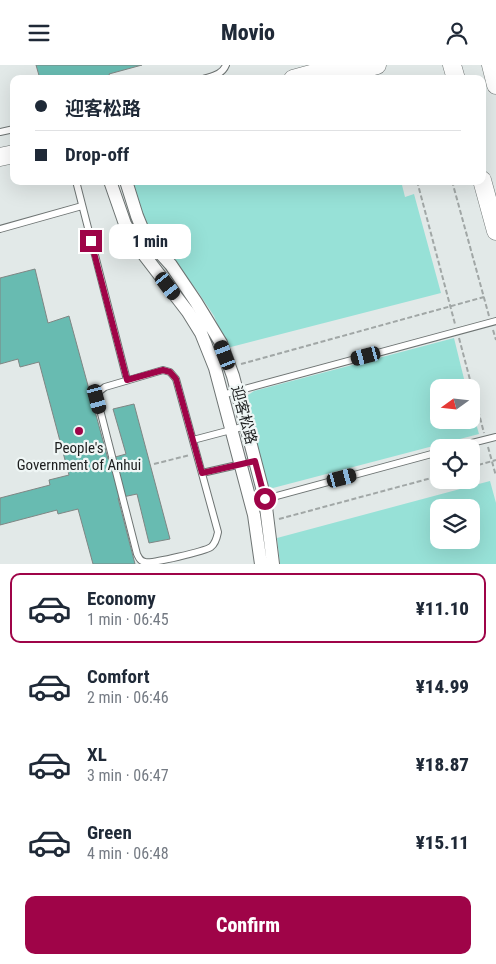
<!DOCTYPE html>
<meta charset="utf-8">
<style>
:root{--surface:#fff;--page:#f6f6f7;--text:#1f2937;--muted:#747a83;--line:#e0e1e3;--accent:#9f0448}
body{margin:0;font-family:"Roboto Condensed","Noto Sans SC",sans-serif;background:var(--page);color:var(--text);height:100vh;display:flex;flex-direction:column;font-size:19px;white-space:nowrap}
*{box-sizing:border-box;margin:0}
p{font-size:16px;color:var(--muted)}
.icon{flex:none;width:28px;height:28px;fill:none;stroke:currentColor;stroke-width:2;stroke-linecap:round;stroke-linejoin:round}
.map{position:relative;height:499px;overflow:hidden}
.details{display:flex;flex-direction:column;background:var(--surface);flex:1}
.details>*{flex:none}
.top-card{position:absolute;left:10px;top:10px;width:476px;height:110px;border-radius:10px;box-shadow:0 5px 20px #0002;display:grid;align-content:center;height:110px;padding:0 25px;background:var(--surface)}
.needle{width:32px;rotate:255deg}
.tools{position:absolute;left:430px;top:314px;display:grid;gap:10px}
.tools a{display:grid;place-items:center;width:50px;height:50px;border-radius:10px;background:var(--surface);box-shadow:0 5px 20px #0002;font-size:25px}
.end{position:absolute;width:22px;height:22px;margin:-11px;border:6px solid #9f0448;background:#fff;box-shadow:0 0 0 2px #fff}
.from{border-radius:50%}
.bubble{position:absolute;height:35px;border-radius:10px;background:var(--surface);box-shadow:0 5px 20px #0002;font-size:16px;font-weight:800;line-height:35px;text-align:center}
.car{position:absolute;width:15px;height:30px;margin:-15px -8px;border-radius:6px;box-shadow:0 0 4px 1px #0007;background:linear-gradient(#222 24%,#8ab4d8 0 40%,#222 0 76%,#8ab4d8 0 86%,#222 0)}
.top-card b{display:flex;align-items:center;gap:18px;height:48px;font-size:19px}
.top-card b+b{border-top:1px solid var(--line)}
.top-card i{width:12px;height:12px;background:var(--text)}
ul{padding:9px 0 0;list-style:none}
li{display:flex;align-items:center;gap:15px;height:70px;margin:0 10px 8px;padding:0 15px;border:2px solid transparent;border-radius:10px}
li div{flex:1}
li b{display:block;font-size:19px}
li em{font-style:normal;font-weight:800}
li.active{border-color:var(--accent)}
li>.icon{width:45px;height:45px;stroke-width:1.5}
.action{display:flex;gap:10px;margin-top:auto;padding:10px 25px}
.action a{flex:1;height:58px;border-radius:10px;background:var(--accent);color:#fff;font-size:20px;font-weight:800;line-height:58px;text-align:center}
header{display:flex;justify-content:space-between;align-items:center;height:65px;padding:0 25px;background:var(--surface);font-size:22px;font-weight:800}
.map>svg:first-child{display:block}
.green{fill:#97e1d7;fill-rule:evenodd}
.building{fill:#68bbb1;stroke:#7f8684}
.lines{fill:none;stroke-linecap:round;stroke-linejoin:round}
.lane-casing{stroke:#6e7473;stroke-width:8}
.street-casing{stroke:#6e7473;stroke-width:14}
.secondary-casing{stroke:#6e7473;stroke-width:19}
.path{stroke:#a1a7a6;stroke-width:2;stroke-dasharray:5 2.5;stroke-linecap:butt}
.lane{stroke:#fff;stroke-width:6}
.street{stroke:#fff;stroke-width:12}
.secondary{stroke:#fff;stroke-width:18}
.route{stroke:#9f0448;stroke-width:6}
.poi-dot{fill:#9f0448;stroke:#eff6f5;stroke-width:2}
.labels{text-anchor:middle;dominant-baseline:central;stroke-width:4.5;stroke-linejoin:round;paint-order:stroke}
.street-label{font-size:15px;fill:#1c1e1e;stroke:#eff6f5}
.poi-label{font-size:15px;fill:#1c1e1e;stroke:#eff6f5}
</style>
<header><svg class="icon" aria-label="menu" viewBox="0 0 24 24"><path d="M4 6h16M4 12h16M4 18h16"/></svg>Movio<svg class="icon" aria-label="person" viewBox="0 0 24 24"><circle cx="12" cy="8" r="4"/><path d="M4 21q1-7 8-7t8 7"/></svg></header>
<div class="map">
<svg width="496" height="499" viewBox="0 0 496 499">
<rect width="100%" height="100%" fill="#e2e9e8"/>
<path class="green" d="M132 116H401L405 132 414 129 441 228 227 283 214 251 198 227 155 173 146 158Z
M454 273 466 322H439V355H471V341L479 369 273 423 268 421 245 336 248 330 254 326Z
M490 416 496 438V499H280L277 473ZM439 442H471V475H439Z"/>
<path class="building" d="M36 0H142L109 9 111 14H40Z
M35 204 48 258 69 251 108 394 126 389 113 344 134 339 170 474 149 478 137 429 118 433 135 499H93L78 444 58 449 57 445 0 460V433L50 420 49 415 69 410 39 297 20 302 18 294 0 299V213Z"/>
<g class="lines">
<defs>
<path id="lane" d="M203 14C212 11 222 10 226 0
M0 67 14 64
M76 116 127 315
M0 164 82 141
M163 305 170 307 176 314 218 467C217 472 216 478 211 482 205 486 152 499 145 497 140 496 139 493 137 489L96 329 105 322Z
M222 330 496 256
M193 375 246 361
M456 382 496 372
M202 408 255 396
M251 438 439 387"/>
<path id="street" d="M110 116 125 159 138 182 188 247 201 268 215 303 254 450 261 499
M126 116 137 151 144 168 153 180 171 200 196 237 221 278 233 311 265 434 273 499"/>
<path id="secondary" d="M452 0 456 14
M491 0 496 20
M293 14 336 2
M325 14 377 0
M0 92 14 89
M482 115 496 166"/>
</defs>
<use href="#lane" class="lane-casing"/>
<use href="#street" class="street-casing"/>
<use href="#secondary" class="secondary-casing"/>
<path class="path" d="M417 116 455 259
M452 116 489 251
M493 265 496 275
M459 273 484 368
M241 299 484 232
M488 382 496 411
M154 399 190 390
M471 402 496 395
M279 454 439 411"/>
<use href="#lane" class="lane"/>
<use href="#street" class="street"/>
<use href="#secondary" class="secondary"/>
</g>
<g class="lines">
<path class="route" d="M91 176 127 315 163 305 170 307 176 314 202 408 255 396 265 434"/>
</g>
<circle class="poi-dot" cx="79" cy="366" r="5"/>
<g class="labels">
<g class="street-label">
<text transform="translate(244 350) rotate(75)">迎客松路</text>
</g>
<g class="poi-label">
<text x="79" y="383">People's<tspan x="79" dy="17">Government of Anhui</tspan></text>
</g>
</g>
</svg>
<div class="tools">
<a><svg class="needle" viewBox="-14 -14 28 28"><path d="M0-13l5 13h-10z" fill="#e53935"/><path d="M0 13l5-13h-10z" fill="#747a83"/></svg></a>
<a><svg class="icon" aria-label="locate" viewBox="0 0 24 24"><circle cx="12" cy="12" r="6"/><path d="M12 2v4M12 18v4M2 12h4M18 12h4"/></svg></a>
<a><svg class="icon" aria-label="layers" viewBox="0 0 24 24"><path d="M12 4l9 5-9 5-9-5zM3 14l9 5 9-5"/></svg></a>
</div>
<i class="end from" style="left:265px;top:434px"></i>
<i class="end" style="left:91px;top:176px"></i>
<div class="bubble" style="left:109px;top:159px;width:82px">1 min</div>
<i class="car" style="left:168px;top:221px;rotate:143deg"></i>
<i class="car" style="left:225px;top:290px;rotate:339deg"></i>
<i class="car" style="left:366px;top:291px;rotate:255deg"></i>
<i class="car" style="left:97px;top:334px;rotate:165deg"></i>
<i class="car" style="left:342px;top:413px;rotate:75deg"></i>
<div class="top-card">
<b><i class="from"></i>迎客松路</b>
<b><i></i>Drop-off</b>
</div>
</div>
<section class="details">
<ul>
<li class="active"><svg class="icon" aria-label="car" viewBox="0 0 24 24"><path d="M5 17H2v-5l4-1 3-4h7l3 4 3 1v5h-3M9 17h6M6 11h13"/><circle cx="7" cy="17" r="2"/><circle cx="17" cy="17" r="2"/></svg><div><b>Economy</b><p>1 min · 06:45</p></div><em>¥11.10</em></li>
<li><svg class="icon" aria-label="car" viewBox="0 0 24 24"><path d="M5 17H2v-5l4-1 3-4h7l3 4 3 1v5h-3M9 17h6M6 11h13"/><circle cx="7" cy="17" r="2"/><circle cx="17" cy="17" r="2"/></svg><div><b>Comfort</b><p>2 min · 06:46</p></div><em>¥14.99</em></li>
<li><svg class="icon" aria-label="car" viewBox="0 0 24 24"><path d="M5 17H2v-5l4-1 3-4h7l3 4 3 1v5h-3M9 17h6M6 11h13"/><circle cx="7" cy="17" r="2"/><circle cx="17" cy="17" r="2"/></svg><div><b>XL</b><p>3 min · 06:47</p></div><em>¥18.87</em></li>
<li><svg class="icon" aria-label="car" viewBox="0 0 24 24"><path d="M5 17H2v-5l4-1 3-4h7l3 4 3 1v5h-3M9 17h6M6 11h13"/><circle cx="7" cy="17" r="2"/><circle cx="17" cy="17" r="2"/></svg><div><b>Green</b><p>4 min · 06:48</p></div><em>¥15.11</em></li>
</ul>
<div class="action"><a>Confirm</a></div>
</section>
